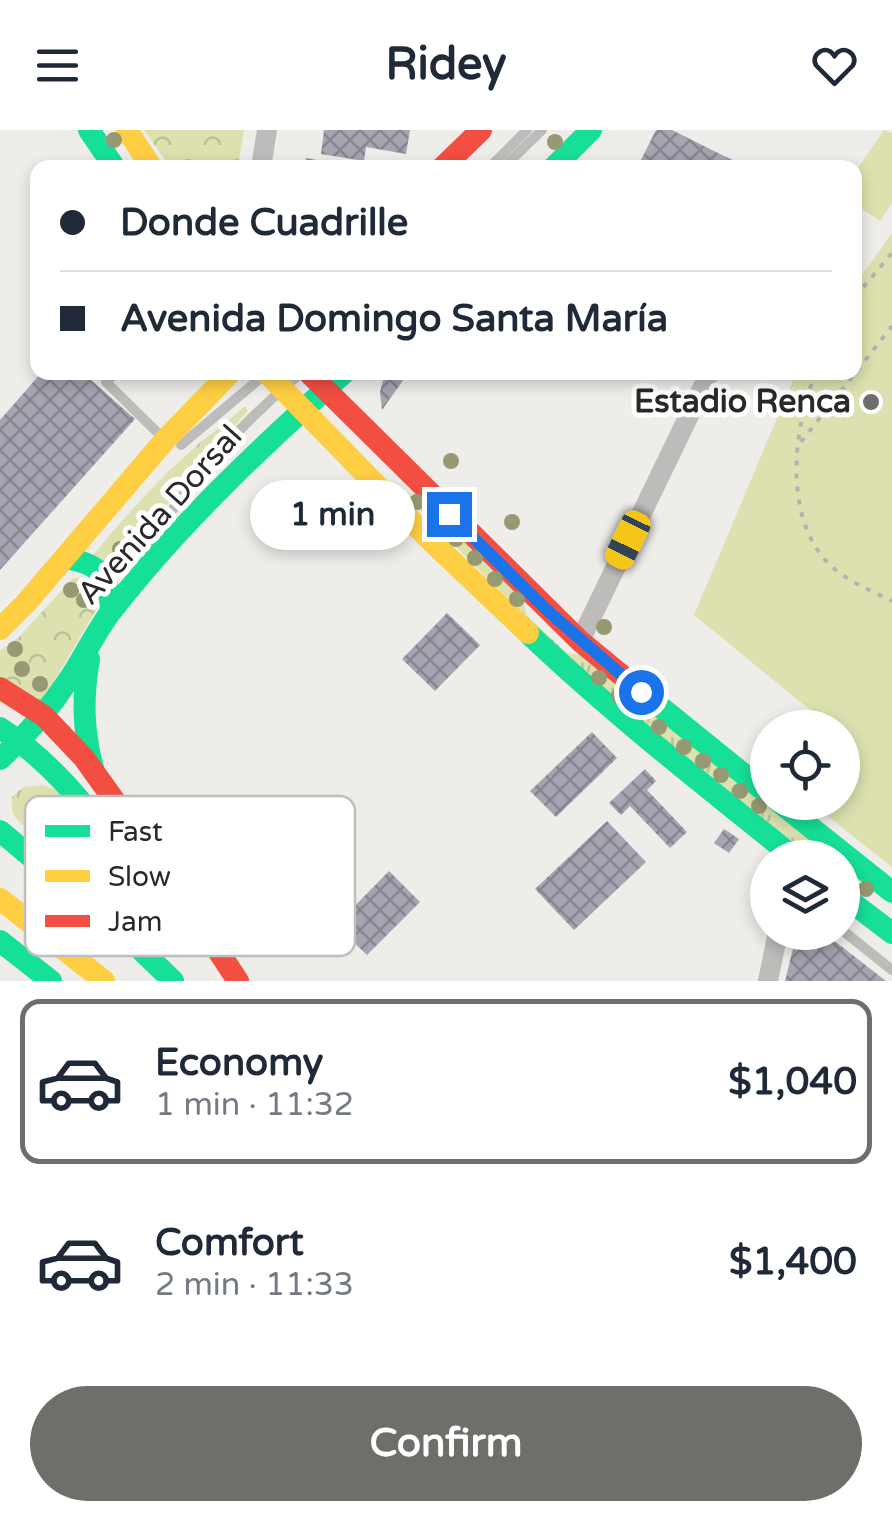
<!DOCTYPE html>
<meta charset="utf-8">
<style>
:root{--surface:#fff;--page:#f6f6f7;--text:#1f2937;--muted:#747a83;--line:#e0e1e3;--accent:#6f6e6b}
body{margin:0;font-family:"Varela Round",sans-serif;background:var(--page);color:var(--text);height:100vh;display:flex;flex-direction:column;font-size:38px;white-space:nowrap}
*{box-sizing:border-box;margin:0}
p{font-size:32px;color:var(--muted)}
.icon{flex:none;width:55px;height:55px;fill:none;stroke:currentColor;stroke-width:2;stroke-linecap:round;stroke-linejoin:round}
.map{position:relative;height:851px;overflow:hidden}
.panel{display:flex;flex-direction:column;background:var(--surface);flex:1}
.panel>*{flex:none}
.banner{position:absolute;left:30px;top:30px;width:832px;height:220px;border-radius:20px;box-shadow:0 5px 15px #0003;display:grid;align-content:center;height:220px;padding:0 30px;background:var(--surface)}
.tools{position:absolute;left:750px;top:580px;display:grid;gap:20px}
.tools a{display:grid;place-items:center;width:110px;height:110px;border-radius:50%;background:var(--surface);box-shadow:0 5px 15px #0003;font-size:50px}
.end{position:absolute;width:45px;height:45px;margin:-22px;border:12px solid #1a73e8;background:#fff;box-shadow:0 0 0 5px #fff}
.from{border-radius:50%}
.bubble{position:absolute;height:70px;border-radius:35px;background:var(--surface);box-shadow:0 5px 15px #0003;font-size:32px;font-weight:800;line-height:70px;text-align:center}
.car{position:absolute;width:30px;height:60px;margin:-30px -15px;border-radius:12px;box-shadow:0 0 8px 2px #0007;background:linear-gradient(#f5c518 24%,#345 0 40%,#f5c518 0 76%,#345 0 86%,#f5c518 0)}
.banner b{display:flex;align-items:center;gap:35px;height:95px;font-size:38px}
.banner b+b{border-top:2px solid var(--line)}
.banner i{width:25px;height:25px;background:var(--text)}
ul{padding:18px 0 0;list-style:none}
li{display:flex;align-items:center;gap:30px;height:165px;margin:0 20px 15px;padding:0 10px;border:5px solid transparent;border-radius:20px}
li div{flex:1}
li b{display:block;font-size:38px}
li em{font-style:normal;font-weight:800}
li.current{border-color:var(--accent)}
li>.icon{width:90px;height:90px;stroke-width:1.5}
.cta{display:flex;gap:20px;margin-top:auto;padding:20px 30px}
.cta a{flex:1;height:115px;border-radius:60px;background:var(--accent);color:#fff;font-size:40px;font-weight:800;line-height:115px;text-align:center}
header{display:flex;justify-content:space-between;align-items:center;height:130px;padding:0 30px;background:var(--surface);font-size:45px;font-weight:800}
.map>svg:first-child{display:block}
.grass{fill:url(#grass-tufts)}
.park{fill:url(#park-crowns)}
.garden{fill:#dce1af}
.building{fill:url(#building-cross-hatch)}
.lines{fill:none;stroke-linecap:round;stroke-linejoin:round}
.path{stroke:#b4b3b3;stroke-width:4;stroke-dasharray:5 8;stroke-linecap:butt}
.lane{stroke:#bdbcba;stroke-width:10}
.street{stroke:#bdbcba;stroke-width:20}
.fast{stroke:#16e098;stroke-width:22}
.slow{stroke:#ffcf43;stroke-width:22}
.jam{stroke:#f24e42;stroke-width:22}
.tree{fill:#979972}
.route{stroke:#1a73e8;stroke-width:12}
.poi-dot{fill:#6f6e6b;stroke:#fff;stroke-width:4}
.labels{text-anchor:middle;dominant-baseline:central;stroke-width:10;stroke-linejoin:round;paint-order:stroke}
.poi-label{font-size:32px;font-weight:bold;fill:#2a2927;stroke:#fff;text-anchor:end}
.street-label{font-size:32px;fill:#2a2927;stroke:#fff}
.key{fill:#fff;stroke:#bfbfbe;stroke-width:2.5}
.key-label{font-size:28px;fill:#2a2927}
</style>
<header><svg class="icon" aria-label="menu" viewBox="0 0 24 24"><path d="M4 6h16M4 12h16M4 18h16"/></svg>Ridey<svg class="icon" aria-label="heart" viewBox="0 0 24 24"><path d="M12 20l-8-8c-3-5 5-10 8-4 3-6 11-1 8 4z"/></svg></header>
<div class="map">
<svg width="892" height="851" viewBox="0 0 892 851">
<defs>
<pattern id="grass-tufts" width="24" height="20" patternUnits="userSpaceOnUse" patternTransform="scale(2.5)"><rect width="24" height="20" fill="#dce1af"/><path d="M3 7l-1-3M5 7V3M7 7l1-3M15 17l-1-3M17 17v-4M19 17l1-3" fill="none" stroke="#bdc197"/></pattern>
<pattern id="park-crowns" width="20" height="18" patternUnits="userSpaceOnUse" patternTransform="scale(2.5)"><rect width="20" height="18" fill="#dce1af"/><path d="M2 6a3 3 0 1 1 6 0M12 15a3 3 0 1 1 6 0" fill="none" stroke="#bdc197"/></pattern>
<pattern id="building-cross-hatch" width="8" height="8" patternUnits="userSpaceOnUse" patternTransform="scale(2.5)"><rect width="8" height="8" fill="#a5a4b1"/><path d="M0 0l8 8M0 8l8-8" fill="none" stroke="#878690"/></pattern>
</defs>
<rect width="100%" height="100%" fill="#eeedea"/>
<path class="grass" d="M245 276 248 281 184 351 151 397 122 448 93 425C126 385 162 345 202 311 216 300 231 289 245 276Z
M415 363 522 467 527 486 567 523 582 525 834 727H812L618 573 573 533 407 368Z
M42 655 60 661 100 719 154 780C129 767 22 705 13 683 11 678 12 672 12 667L23 657Z"/>
<path class="park" d="M144 0H244L238 37H170Z
M85 446 103 468 39 577 0 554V521L19 507 72 449Z"/>
<path class="garden" d="M884 0 892 3V73L880 91 855 74V42Z
M892 103V737L811 673 842 672 843 619 848 612 843 607 842 598 831 597 694 485 796 243 855 242V155Z"/>
<path class="building" d="M324 0H410L406 24 366 17 364 31 321 24Z
M656 0H672L748 38H641L638 36Z
M306 28 348 36 347 38H304Z
M42 242H82L135 289 0 440V290Z
M385 242H409L382 280 380 262Z
M447 483 480 515 435 561 402 529Z
M592 602 617 628 556 687 530 661Z
M645 639 656 651 647 660 687 702 670 718 630 676 621 685 609 673Z
M607 691 646 732 574 800 535 759Z
M724 699 739 709 729 723 714 713Z
M389 741 420 772 367 825 336 795Z
M797 802H823L886 851H785Z"/>
<g class="lines">
<path class="path" d="M855 167 892 123
M816 242C793 299 782 389 831 436 847 451 872 461 892 471
M801 312 892 196"/>
<path class="lane" d="M489 38 527 0
M503 38 542 0
M116 242 106 252 161 306
M181 315 263 246
M149 415C190 348 242 293 302 242
M842 800 892 840"/>
<path class="street" d="M261 38 267 0
M580 511 710 242
M768 851 778 802"/>
<path class="fast" d="M89 0 115 38
M553 38 591 0
M65 428C100 434 110 445 111 481
M528 503C612 583 704 655 795 728
M89 529C82 569 83 603 94 642
M637 558 768 664
M0 598C81 650 124 738 192 803
M0 629C27 605 50 578 70 548 84 527 95 503 110 483 179 394 262 316 345 242
M779 672 892 762
M0 701 137 816 173 851
M842 765 892 803
M0 811 51 851"/>
<path class="slow" d="M127 0 152 38
M266 242 431 411 528 503
M0 499 26 473 165 310 231 242
M0 769 104 851"/>
<path class="jam" d="M442 38 481 0
M308 242 580 511 637 558
M0 558 44 586 84 628 172 751 238 851"/>
</g>
<g class="tree">
<circle cx="114" cy="10" r="8"/>
<circle cx="555" cy="12" r="8"/>
<circle cx="451" cy="331" r="8"/>
<circle cx="417" cy="372" r="8"/>
<circle cx="436" cy="391" r="8"/>
<circle cx="512" cy="392" r="8"/>
<circle cx="456" cy="409" r="8"/>
<circle cx="120" cy="419" r="8"/>
<circle cx="475" cy="428" r="8"/>
<circle cx="120" cy="437" r="8"/>
<circle cx="495" cy="449" r="8"/>
<circle cx="71" cy="460" r="8"/>
<circle cx="517" cy="469" r="8"/>
<circle cx="84" cy="470" r="8"/>
<circle cx="604" cy="497" r="8"/>
<circle cx="15" cy="519" r="8"/>
<circle cx="22" cy="539" r="8"/>
<circle cx="599" cy="548" r="8"/>
<circle cx="40" cy="554" r="8"/>
<circle cx="619" cy="566" r="8"/>
<circle cx="638" cy="582" r="8"/>
<circle cx="659" cy="597" r="8"/>
<circle cx="684" cy="617" r="8"/>
<circle cx="703" cy="631" r="8"/>
<circle cx="721" cy="645" r="8"/>
<circle cx="740" cy="661" r="8"/>
<circle cx="759" cy="676" r="8"/>
<circle cx="866" cy="759" r="8"/>
</g>
<g class="lines">
<path class="route" d="M449 384 548 481 641 562"/>
</g>
<circle class="poi-dot" cx="871" cy="272" r="10"/>
<g class="labels">
<g class="poi-label">
<text x="851" y="272">Estadio Renca</text>
</g>
<g class="street-label">
<text transform="translate(160 385) rotate(-48)">Avenida Dorsal</text>
</g>
</g>
<rect x="25" y="666" width="330" height="160" rx="15" class="key"/>
<rect x="45" y="695" width="45" height="12" fill="#16e098"/>
<rect x="45" y="740" width="45" height="12" fill="#ffcf43"/>
<rect x="45" y="785" width="45" height="12" fill="#f24e42"/>
<g class="key-label">
<text x="108" y="711">Fast</text>
<text x="108" y="756">Slow</text>
<text x="108" y="801">Jam</text>
</g>
</svg>
<div class="tools">
<a><svg class="icon" aria-label="locate" viewBox="0 0 24 24"><circle cx="12" cy="12" r="6"/><path d="M12 2v4M12 18v4M2 12h4M18 12h4"/></svg></a>
<a><svg class="icon" aria-label="layers" viewBox="0 0 24 24"><path d="M12 4l9 5-9 5-9-5zM3 14l9 5 9-5"/></svg></a>
</div>
<i class="end from" style="left:641px;top:562px"></i>
<i class="end" style="left:449px;top:384px"></i>
<div class="bubble" style="left:250px;top:350px;width:165px">1 min</div>
<i class="car" style="left:628px;top:410px;rotate:206deg"></i>
<div class="banner">
<b><i class="from"></i>Donde Cuadrille</b>
<b><i></i>Avenida Domingo Santa María</b>
</div>
</div>
<section class="panel">
<ul>
<li class="current"><svg class="icon" aria-label="car" viewBox="0 0 24 24"><path d="M5 17H2v-5l4-1 3-4h7l3 4 3 1v5h-3M9 17h6M6 11h13"/><circle cx="7" cy="17" r="2"/><circle cx="17" cy="17" r="2"/></svg><div><b>Economy</b><p>1 min · 11:32</p></div><em>$1,040</em></li>
<li><svg class="icon" aria-label="car" viewBox="0 0 24 24"><path d="M5 17H2v-5l4-1 3-4h7l3 4 3 1v5h-3M9 17h6M6 11h13"/><circle cx="7" cy="17" r="2"/><circle cx="17" cy="17" r="2"/></svg><div><b>Comfort</b><p>2 min · 11:33</p></div><em>$1,400</em></li>
</ul>
<div class="cta"><a>Confirm</a></div>
</section>
